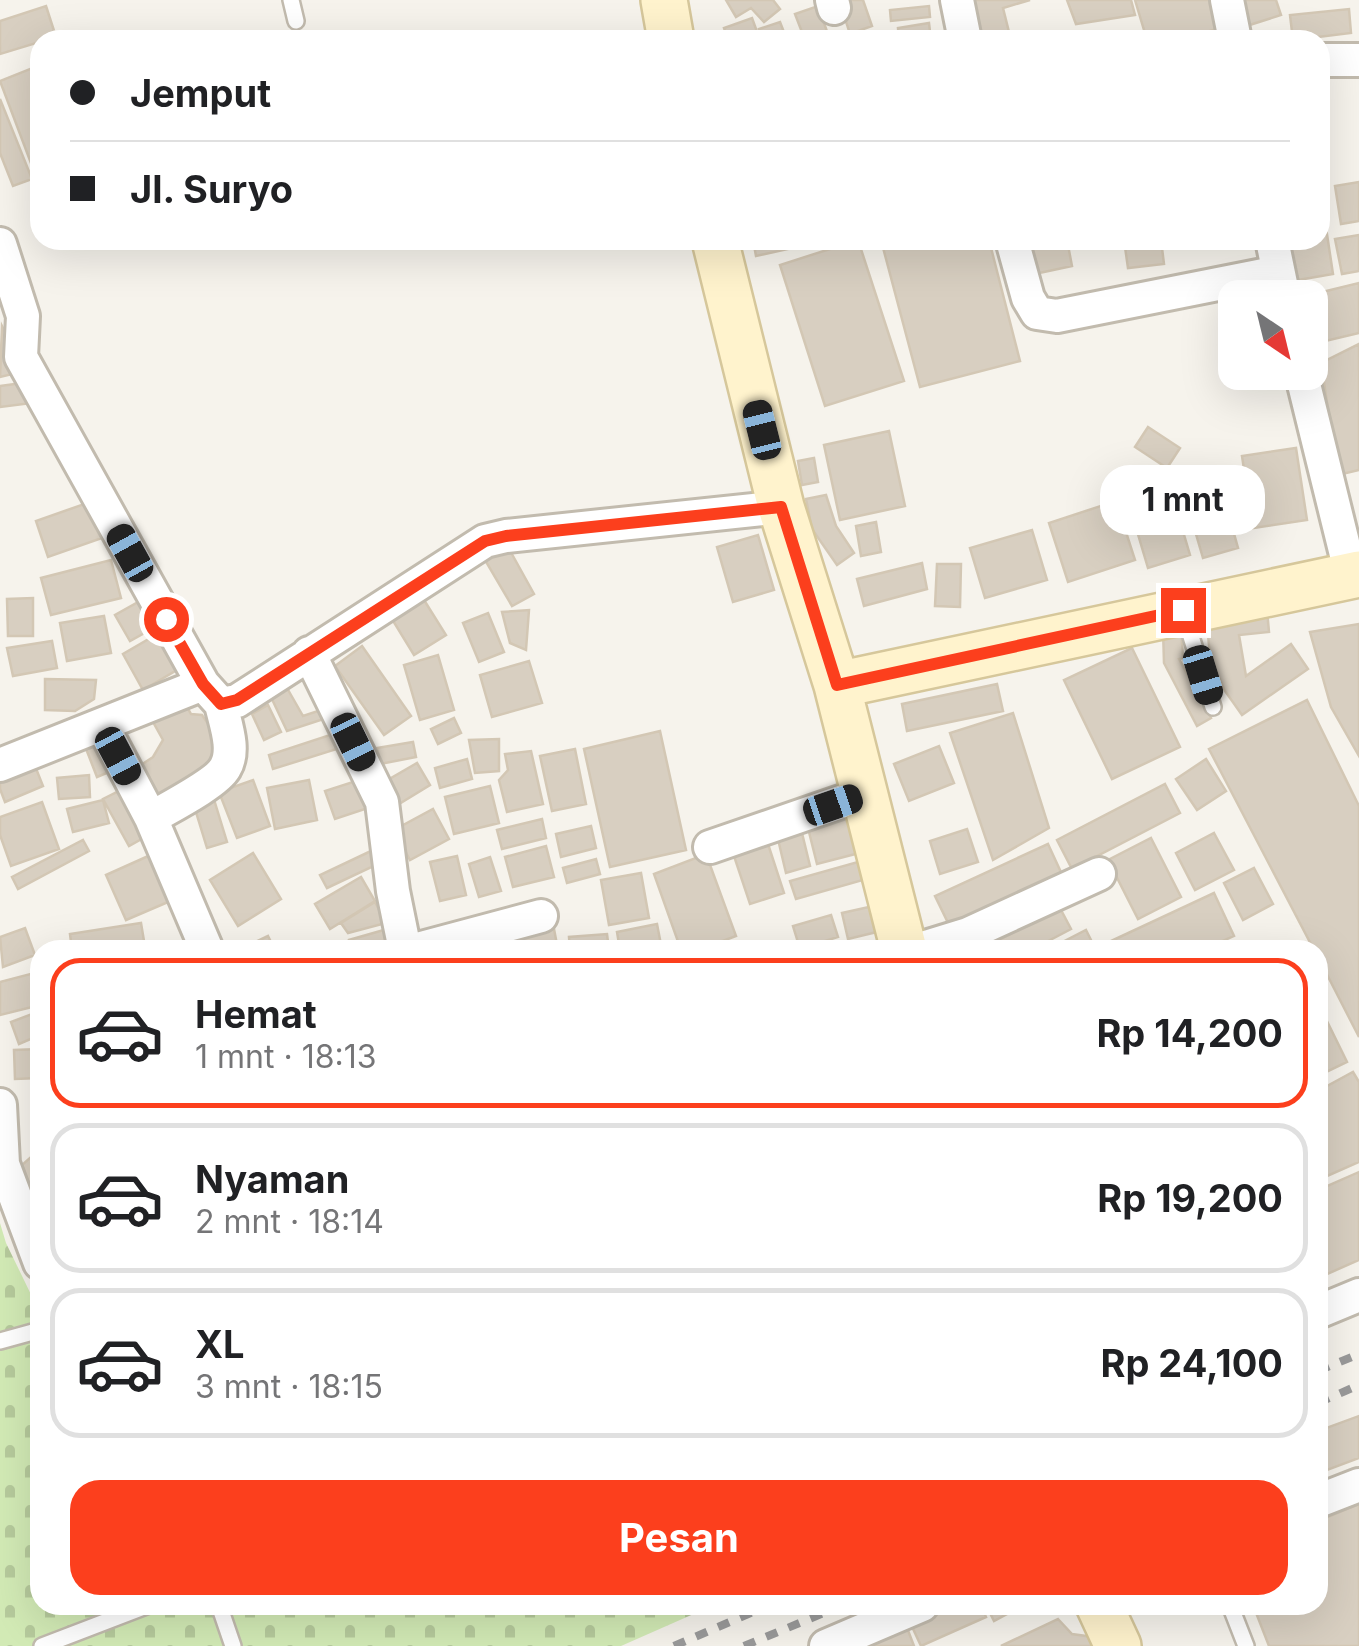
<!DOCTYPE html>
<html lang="id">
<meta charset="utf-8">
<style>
:root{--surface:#fff;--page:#f6f6f6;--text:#202124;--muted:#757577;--line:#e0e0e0;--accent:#fc3f1d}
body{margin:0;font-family:Inter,sans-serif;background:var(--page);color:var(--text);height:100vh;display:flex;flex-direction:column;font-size:38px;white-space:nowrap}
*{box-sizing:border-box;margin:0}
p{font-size:32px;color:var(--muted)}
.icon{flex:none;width:55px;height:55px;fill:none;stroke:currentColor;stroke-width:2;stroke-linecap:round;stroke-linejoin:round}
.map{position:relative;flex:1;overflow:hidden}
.details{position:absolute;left:30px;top:940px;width:1298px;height:675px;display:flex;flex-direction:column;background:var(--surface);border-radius:30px;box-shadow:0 10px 40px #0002}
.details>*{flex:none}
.hud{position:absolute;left:30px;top:30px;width:1300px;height:220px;border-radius:30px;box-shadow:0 10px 40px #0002;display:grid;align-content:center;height:220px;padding:0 40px;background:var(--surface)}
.needle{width:65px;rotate:145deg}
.controls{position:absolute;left:1218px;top:280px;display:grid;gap:20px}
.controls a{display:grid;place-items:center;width:110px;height:110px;border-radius:20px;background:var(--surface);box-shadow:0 10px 40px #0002;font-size:50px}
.end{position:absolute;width:45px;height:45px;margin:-22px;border:12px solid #fc3f1d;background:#fff;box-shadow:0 0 0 5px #fff}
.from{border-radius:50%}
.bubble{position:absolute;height:70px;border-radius:30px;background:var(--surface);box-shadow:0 10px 40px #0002;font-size:32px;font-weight:700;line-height:70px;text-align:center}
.car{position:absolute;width:30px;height:60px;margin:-30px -15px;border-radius:12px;box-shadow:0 0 8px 2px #0007;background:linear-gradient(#222 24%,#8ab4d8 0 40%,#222 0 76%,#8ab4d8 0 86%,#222 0)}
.hud b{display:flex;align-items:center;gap:35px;height:95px;font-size:38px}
.hud b+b{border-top:2px solid var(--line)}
.hud i{width:25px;height:25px;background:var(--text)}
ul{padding:18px 0 0;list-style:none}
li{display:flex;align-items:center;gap:30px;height:150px;margin:0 20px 15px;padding:0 20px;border:5px solid var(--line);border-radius:30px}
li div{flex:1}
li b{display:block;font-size:38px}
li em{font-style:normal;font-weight:700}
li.active{border-color:var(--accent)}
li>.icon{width:90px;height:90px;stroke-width:1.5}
.action{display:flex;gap:20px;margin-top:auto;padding:20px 40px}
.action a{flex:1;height:115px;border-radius:30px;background:var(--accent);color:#fff;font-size:40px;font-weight:700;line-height:115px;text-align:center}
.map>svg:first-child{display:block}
.cemetery{fill:url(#cemetery-stones)}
.building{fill:#d8cfc1;stroke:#d3c7b4;stroke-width:2.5}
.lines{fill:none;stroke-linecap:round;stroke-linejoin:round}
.lane-casing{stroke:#c2bbae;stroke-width:20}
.street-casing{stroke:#c2bbae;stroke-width:38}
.secondary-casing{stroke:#d6c79b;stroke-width:50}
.lane{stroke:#fff;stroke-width:15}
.street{stroke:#fff;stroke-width:32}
.secondary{stroke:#fff3cd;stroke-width:45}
.rail{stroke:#9a9a9a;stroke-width:8;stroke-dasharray:12 12;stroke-linecap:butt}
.route{stroke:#fc3f1d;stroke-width:12}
</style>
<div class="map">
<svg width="1359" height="1646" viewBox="0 0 1359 1646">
<defs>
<pattern id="cemetery-stones" width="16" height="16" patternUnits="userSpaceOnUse" patternTransform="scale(2.5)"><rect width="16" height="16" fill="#d2eab5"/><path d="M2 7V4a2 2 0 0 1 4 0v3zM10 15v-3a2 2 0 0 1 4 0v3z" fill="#b6ca9c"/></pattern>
</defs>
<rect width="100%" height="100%" fill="#f6f3ec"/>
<path class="cemetery" d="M0 1223 6 1243 40 1313V1605H714L621 1646H0Z"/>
<path class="building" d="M726 0H773L780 9 764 22 751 8 736 17Z
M839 0H863L872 26 850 34Z
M972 0H1030L1003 8 1011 40H978Z
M1067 0H1131L1135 15 1076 24Z
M1135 0H1212L1220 28 1180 40H1147Z
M1236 0H1276L1281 15 1240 28Z
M46 6 56 37 0 54V21Z
M818 6 830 40H805L795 14Z
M929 6 930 17 891 21 890 10Z
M1349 9 1351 33 1293 40 1290 15Z
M752 18 760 40H728L724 28Z
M780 22 787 40H763L759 29Z
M929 23 931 40H899L898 28Z
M1042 34H1117V40H1042Z
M40 65V187L0 81Z
M0 99 32 179 13 186 0 153Z
M1359 182V221L1341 224 1335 186Z
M1322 201 1333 274 1298 280 1289 240H1320Z
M1359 235V271L1342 274 1335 239Z
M753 240H828L756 256Z
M858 240 904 381 825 406 780 265Z
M881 240H989L1020 361 920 387Z
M1023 240H1067L1072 266 1030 275Z
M1124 240H1161L1164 264 1128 268Z
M1359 283V333L1317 343 1310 298 1306 296Z
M2 326 25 371 0 377Z
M1359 344V470L1338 475 1321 363Z
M30 382 32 403 0 407V386Z
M1148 427 1180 448 1167 468 1135 447Z
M889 431 905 506 840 520 824 445Z
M1296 448 1307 520 1253 528 1242 456Z
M814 458 818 482 802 485 798 461Z
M1217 473 1238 548 1203 558 1181 483Z
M1171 491 1190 555 1148 568 1129 504Z
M826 495 836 526 854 553 837 565 812 529 806 499Z
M1116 501 1135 560 1068 582 1049 523Z
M90 502 102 538 48 557 36 521Z
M876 522 881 552 861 556 856 526Z
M1032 530 1047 580 985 598 970 548Z
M758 535 774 590 733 602 717 547Z
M508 547 534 594 512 606 485 560Z
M111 560 121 598 51 615 41 578Z
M922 563 927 589 864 606 857 579Z
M937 564H961L960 607 935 606Z
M419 592 446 635 414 655 387 611Z
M149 596 164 622 130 641 115 615Z
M33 598V636H8L7 599Z
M529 610 526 650 510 643 502 612Z
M1267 610 1269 632 1239 635 1246 676 1291 644 1308 669 1242 715 1225 691 1210 657 1207 623Z
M488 613 504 652 479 662 463 623Z
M104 616 111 653 67 661 60 623Z
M1359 624V756L1331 707 1310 632Z
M1181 627 1183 658 1179 659 1211 718 1197 726 1164 663 1163 629Z
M166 629 187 664 143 690 123 654Z
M52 641 57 668 13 676 7 648Z
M362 646 411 716 384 735 335 666Z
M1132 648 1180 747 1112 779 1064 680Z
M438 655 454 710 420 720 404 665Z
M529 661 542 703 492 717 480 675Z
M45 679 96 680 94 699 75 711 45 710Z
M997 684 1003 711 907 731 902 704Z
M287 688 303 716 330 707 333 716 287 731 271 697Z
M181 696 191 714 202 715 220 741 219 769 153 808 138 767 153 757 163 740 147 711Z
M1307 700 1359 806V1037L1318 957V950H1314L1209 749Z
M268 705 281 732 264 740 252 714Z
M1013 713 1049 828 993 860 950 733Z
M454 718 461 733 438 744 431 729Z
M660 731 686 850 610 867 584 749Z
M339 732 343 747 273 769 269 755Z
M102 733 116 769 97 777 83 741Z
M499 739V771L475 773 469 740Z
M413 742 416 757 380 764 377 748Z
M939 746 954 783 909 801 894 764Z
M575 749 586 804 552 811 540 756Z
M531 751 543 804 507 812 499 780 508 770 505 754Z
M31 756 43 786 5 802 0 789V769Z
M467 759 472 779 440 788 435 768Z
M1206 759 1226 791 1197 810 1176 779Z
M417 763 430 785 399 804 386 781Z
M89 775 90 797 59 799 57 778Z
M253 780 270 826 237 838 219 792Z
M309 780 317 820 275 829 267 788Z
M359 780 368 808 335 819 325 791Z
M1165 784 1180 813 1072 869 1057 840Z
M129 786 154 832 129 846 103 799Z
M490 786 499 823 454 834 445 797Z
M212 793 227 842 207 848 192 799Z
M103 800 109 823 73 832 67 809Z
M42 802 59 849 11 866 0 835V817Z
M433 809 449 839 410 860 394 830Z
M853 809 863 852 817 864 806 820Z
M542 819 546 838 502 849 497 830Z
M591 826 596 848 561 857 556 834Z
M801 829 810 866 786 873 777 835Z
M967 829 978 862 940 874 930 841Z
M1214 833 1234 870 1195 890 1176 853Z
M1151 838 1181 897 1138 919 1108 860Z
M83 840 89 851 18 889 12 877Z
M768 844 784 893 750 904 734 856Z
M1048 844 1065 881 953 933 935 896Z
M546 846 554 877 513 887 505 857Z
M371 851 378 864 327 888 320 875Z
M155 853 175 899 126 920 106 875Z
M253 853 281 899 238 926 210 880Z
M706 854 736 936 699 950H681L654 874Z
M457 856 466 895 440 901 430 862Z
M490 857 501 891 479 897 469 864Z
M596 859 600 874 567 883 563 868Z
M865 860 870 878 796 899 790 881Z
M1254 868 1273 904 1243 920 1224 883Z
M641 873 649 918 609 925 601 880Z
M361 877 375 901 330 929 315 904Z
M1214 893 1234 936 1203 950H1112L1109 942Z
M375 902 386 923 348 933 341 923Z
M878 905 885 930 848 939 842 913Z
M1060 908 1071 929 1031 950H1001L997 941Z
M831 915 838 937 800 949 793 926Z
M141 923 145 947 72 950 70 934Z
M657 924 662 950H620L617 932Z
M394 927 400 949 351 950 349 940Z
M25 928 35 955 3 967 0 937Z
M554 929 558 950H499L497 939Z
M1086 930 1096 950H1047Z
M607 934 609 950H570L569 937Z
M268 936 275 950H239Z
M38 972 40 1005 0 1015V982Z
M40 1011V1035L19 1044 11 1022Z
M1322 1011 1347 1062 1318 1076V1014Z
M40 1049V1078L15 1079 14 1050Z
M1353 1072 1359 1082V1162L1318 1180V1091Z
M40 1149V1213L22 1165Z
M1359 1172V1260L1318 1278V1190Z
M1359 1416V1458L1319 1473 1318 1431Z
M1359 1504V1646H1269L1253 1605H1318V1521Z
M941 1605H981L986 1617 921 1646 909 1620Z
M986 1605H1024L994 1621Z
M1058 1619 1072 1634 1093 1637 1096 1646H1001Z
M904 1620 914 1646H864Z"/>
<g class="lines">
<defs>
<path id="lane" d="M291 0 296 21
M1184 614 1213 707
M0 1341 40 1330
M219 1605 233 1646
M1230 1605 1246 1646
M42 1646 149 1605"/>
<path id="street" d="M832 0 834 8
M957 0 965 40
M1227 0 1235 40
M1320 60H1359
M1012 240 1028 298 1037 313 1057 316 1278 272
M1272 240 1284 298
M0 244 23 316 21 357 203 684
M1301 372 1351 575
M309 653 382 802 393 891 405 950
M102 725 151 818C168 808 217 783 225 768 236 750 225 723 221 704
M0 765 203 684 221 704 237 701 485 541 506 536 781 507
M151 818 207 950
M710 847 864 794
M968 934 1099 874
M414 950 541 916
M916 950 968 934 973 950
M0 1105 3 1164 40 1263
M1318 1312 1359 1295
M1318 1501 1359 1485
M826 1646 922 1605"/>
<path id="secondary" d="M664 0 671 40
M715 240 781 507 837 685 904 950
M837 685 1359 574
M1099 1605 1118 1646"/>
</defs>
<use href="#lane" class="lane-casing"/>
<use href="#street" class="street-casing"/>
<use href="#secondary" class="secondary-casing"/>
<use href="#lane" class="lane"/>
<use href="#street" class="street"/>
<use href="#secondary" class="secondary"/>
<path class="rail" d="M1318 1371 1359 1354
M1318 1403 1359 1385
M674 1646 769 1605
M744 1646 843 1605"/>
</g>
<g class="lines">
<path class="route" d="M166 619 203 684 221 704 237 700 485 541 506 536 781 507 837 685 1183 610"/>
</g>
</svg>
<div class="controls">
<a><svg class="needle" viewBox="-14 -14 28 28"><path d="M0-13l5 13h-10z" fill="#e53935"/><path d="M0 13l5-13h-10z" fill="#757577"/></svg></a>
</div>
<i class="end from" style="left:166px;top:619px"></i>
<i class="end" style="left:1183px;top:610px"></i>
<div class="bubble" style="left:1100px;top:465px;width:165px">1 mnt</div>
<i class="car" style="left:762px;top:430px;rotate:346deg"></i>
<i class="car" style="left:130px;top:553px;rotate:331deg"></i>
<i class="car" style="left:1203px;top:675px;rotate:163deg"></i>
<i class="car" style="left:353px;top:742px;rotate:154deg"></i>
<i class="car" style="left:118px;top:756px;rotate:152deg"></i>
<i class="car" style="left:833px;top:805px;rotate:71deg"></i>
<div class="hud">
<b><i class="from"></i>Jemput</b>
<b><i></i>Jl. Suryo</b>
</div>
<section class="details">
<ul>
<li class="active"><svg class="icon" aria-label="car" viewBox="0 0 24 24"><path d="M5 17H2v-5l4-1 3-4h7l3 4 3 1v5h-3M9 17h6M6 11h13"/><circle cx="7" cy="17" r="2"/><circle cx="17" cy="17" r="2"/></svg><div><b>Hemat</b><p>1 mnt · 18:13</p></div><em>Rp 14,200</em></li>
<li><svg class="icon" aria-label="car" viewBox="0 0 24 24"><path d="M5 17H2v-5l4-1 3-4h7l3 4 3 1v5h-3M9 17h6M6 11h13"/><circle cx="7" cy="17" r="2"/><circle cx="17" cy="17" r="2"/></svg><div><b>Nyaman</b><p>2 mnt · 18:14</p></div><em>Rp 19,200</em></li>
<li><svg class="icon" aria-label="car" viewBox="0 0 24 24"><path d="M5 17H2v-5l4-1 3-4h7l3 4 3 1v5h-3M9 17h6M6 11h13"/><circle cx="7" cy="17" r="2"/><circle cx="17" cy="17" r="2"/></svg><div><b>XL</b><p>3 mnt · 18:15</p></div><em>Rp 24,100</em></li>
</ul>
<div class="action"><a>Pesan</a></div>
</section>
</div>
